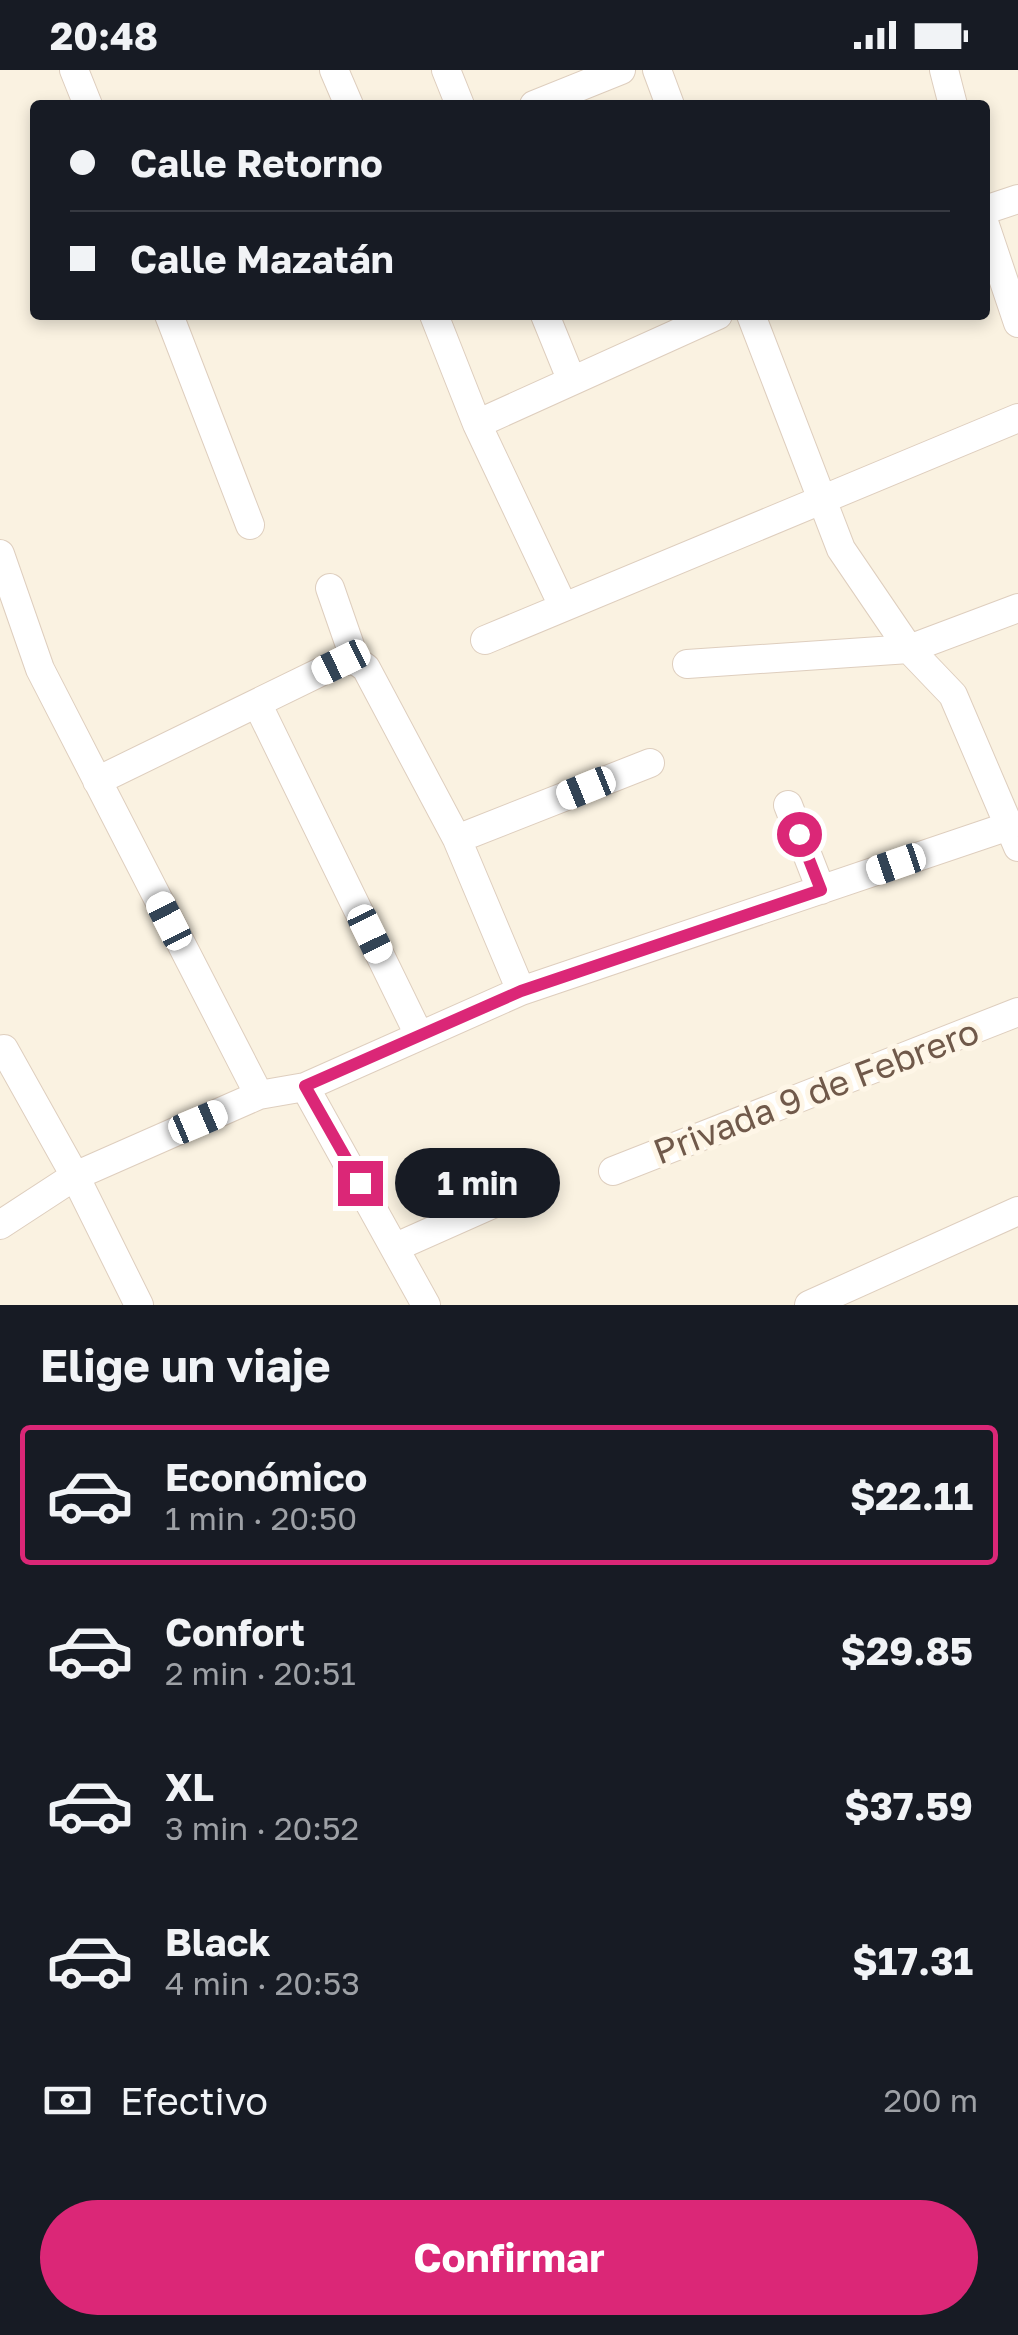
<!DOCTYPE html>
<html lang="es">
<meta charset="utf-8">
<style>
:root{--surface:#171b24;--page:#242831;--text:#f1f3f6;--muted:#9ea1a6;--line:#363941;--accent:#db2777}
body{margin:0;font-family:"Golos Text",sans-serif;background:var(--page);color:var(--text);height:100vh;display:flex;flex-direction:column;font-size:38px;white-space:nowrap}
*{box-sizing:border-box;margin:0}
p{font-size:32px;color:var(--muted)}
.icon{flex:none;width:55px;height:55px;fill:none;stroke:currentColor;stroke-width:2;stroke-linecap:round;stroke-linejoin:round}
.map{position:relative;height:1235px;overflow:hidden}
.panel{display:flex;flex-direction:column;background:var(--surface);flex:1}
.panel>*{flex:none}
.guide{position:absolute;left:30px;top:30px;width:960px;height:220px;border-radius:10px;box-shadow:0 5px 15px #0003;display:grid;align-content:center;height:220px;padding:0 40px;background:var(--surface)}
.end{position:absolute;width:45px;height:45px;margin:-22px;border:12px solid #db2777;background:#fff;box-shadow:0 0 0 5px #fff}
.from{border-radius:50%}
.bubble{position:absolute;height:70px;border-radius:35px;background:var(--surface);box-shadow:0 5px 15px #0003;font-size:32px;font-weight:700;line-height:70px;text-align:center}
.car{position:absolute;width:30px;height:60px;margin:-30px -15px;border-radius:12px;box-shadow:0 0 8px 2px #0007;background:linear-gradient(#fff 24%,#345 0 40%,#fff 0 76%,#345 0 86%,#fff 0)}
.guide b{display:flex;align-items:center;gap:35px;height:95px;font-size:38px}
.guide b+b{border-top:2px solid var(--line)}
.guide i{width:25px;height:25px;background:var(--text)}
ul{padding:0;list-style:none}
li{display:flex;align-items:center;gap:30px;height:140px;margin:0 20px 15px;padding:0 20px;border:5px solid transparent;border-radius:10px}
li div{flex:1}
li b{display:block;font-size:38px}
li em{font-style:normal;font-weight:700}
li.active{border-color:var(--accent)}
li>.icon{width:90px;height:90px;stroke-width:1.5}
h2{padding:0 40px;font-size:45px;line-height:120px}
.pay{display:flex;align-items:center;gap:25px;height:110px;padding:0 40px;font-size:38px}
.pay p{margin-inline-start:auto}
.primary-button{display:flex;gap:20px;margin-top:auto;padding:20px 40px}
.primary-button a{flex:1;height:115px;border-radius:60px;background:var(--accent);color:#fff;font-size:40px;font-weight:700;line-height:115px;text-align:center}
.status{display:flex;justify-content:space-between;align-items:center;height:70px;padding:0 50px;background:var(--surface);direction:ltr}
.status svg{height:28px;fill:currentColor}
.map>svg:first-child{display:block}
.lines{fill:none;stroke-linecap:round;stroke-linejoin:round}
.minor-casing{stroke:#decebe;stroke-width:30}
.minor{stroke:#fff;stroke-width:28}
.route{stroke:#db2777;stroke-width:12}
.labels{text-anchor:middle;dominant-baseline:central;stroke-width:10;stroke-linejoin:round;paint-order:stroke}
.street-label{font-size:35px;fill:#70594a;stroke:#fef6e7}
</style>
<div class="status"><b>20:48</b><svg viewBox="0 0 49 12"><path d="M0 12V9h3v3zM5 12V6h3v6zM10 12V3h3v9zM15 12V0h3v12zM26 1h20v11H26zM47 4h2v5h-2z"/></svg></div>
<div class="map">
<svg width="1018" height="1235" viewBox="0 0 1018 1235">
<rect width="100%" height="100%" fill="#faf2e1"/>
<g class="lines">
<defs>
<path id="minor" d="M74 0 88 35
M334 0 349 35
M446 0 460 35
M657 0 670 35
M944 0 953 35
M534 35 621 0
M985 140 1018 129
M985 155 1018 253
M169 245 250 455
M434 245 477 354 562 534
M545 245 571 309
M751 245 841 479 909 579 953 625 1018 777
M477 354 718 245
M0 484 40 599 259 1025
M330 518 355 590
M485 570 1018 348
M355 590 366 598 457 769 521 921
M687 594 909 579 1018 538
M257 633 418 963
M97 711 341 592 355 590
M788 735 821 820
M457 769 650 693
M4 979 75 1106 139 1235
M305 1017 426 1235
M613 1101 1018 942
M0 1155 75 1106 259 1025 305 1017 521 921 1009 756
M396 1177 504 1129
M809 1235 1018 1141"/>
</defs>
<use href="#minor" class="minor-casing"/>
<use href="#minor" class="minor"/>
</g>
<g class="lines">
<path class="route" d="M360 1113 305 1016 521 921 821 820 799 764"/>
</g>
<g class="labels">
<g class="street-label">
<text transform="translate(816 1021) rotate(-21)">Privada 9 de Febrero</text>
</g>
</g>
</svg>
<i class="end from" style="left:799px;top:764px"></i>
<i class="end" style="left:360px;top:1113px"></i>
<div class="bubble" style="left:395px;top:1078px;width:165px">1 min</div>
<i class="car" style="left:341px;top:592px;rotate:244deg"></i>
<i class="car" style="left:586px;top:718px;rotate:248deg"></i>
<i class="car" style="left:896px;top:794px;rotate:251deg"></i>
<i class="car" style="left:169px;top:851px;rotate:333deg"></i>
<i class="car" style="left:370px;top:864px;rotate:154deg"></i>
<i class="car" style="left:198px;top:1052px;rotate:67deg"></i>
<div class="guide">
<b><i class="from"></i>Calle Retorno</b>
<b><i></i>Calle Mazatán</b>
</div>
</div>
<section class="panel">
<h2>Elige un viaje</h2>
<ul>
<li class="active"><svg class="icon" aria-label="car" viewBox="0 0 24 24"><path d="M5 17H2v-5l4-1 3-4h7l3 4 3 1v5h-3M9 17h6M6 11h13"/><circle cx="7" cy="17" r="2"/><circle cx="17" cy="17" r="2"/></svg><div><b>Económico</b><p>1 min · 20:50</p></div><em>$22.11</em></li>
<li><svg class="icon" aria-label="car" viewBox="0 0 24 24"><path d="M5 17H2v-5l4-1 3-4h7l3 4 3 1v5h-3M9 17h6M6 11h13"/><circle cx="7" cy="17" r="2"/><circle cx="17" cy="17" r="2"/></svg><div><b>Confort</b><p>2 min · 20:51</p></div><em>$29.85</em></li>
<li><svg class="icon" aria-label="car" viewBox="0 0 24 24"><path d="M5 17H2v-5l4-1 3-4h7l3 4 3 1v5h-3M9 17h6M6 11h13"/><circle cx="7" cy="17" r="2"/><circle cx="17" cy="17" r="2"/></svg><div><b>XL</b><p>3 min · 20:52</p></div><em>$37.59</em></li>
<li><svg class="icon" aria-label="car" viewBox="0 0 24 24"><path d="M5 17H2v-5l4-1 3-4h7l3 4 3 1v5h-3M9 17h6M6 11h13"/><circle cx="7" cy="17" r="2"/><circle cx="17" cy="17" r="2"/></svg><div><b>Black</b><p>4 min · 20:53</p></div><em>$17.31</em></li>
</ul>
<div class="pay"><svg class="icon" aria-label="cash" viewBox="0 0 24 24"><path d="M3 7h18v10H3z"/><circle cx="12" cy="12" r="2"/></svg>Efectivo<p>200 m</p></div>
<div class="primary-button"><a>Confirmar</a></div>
</section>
